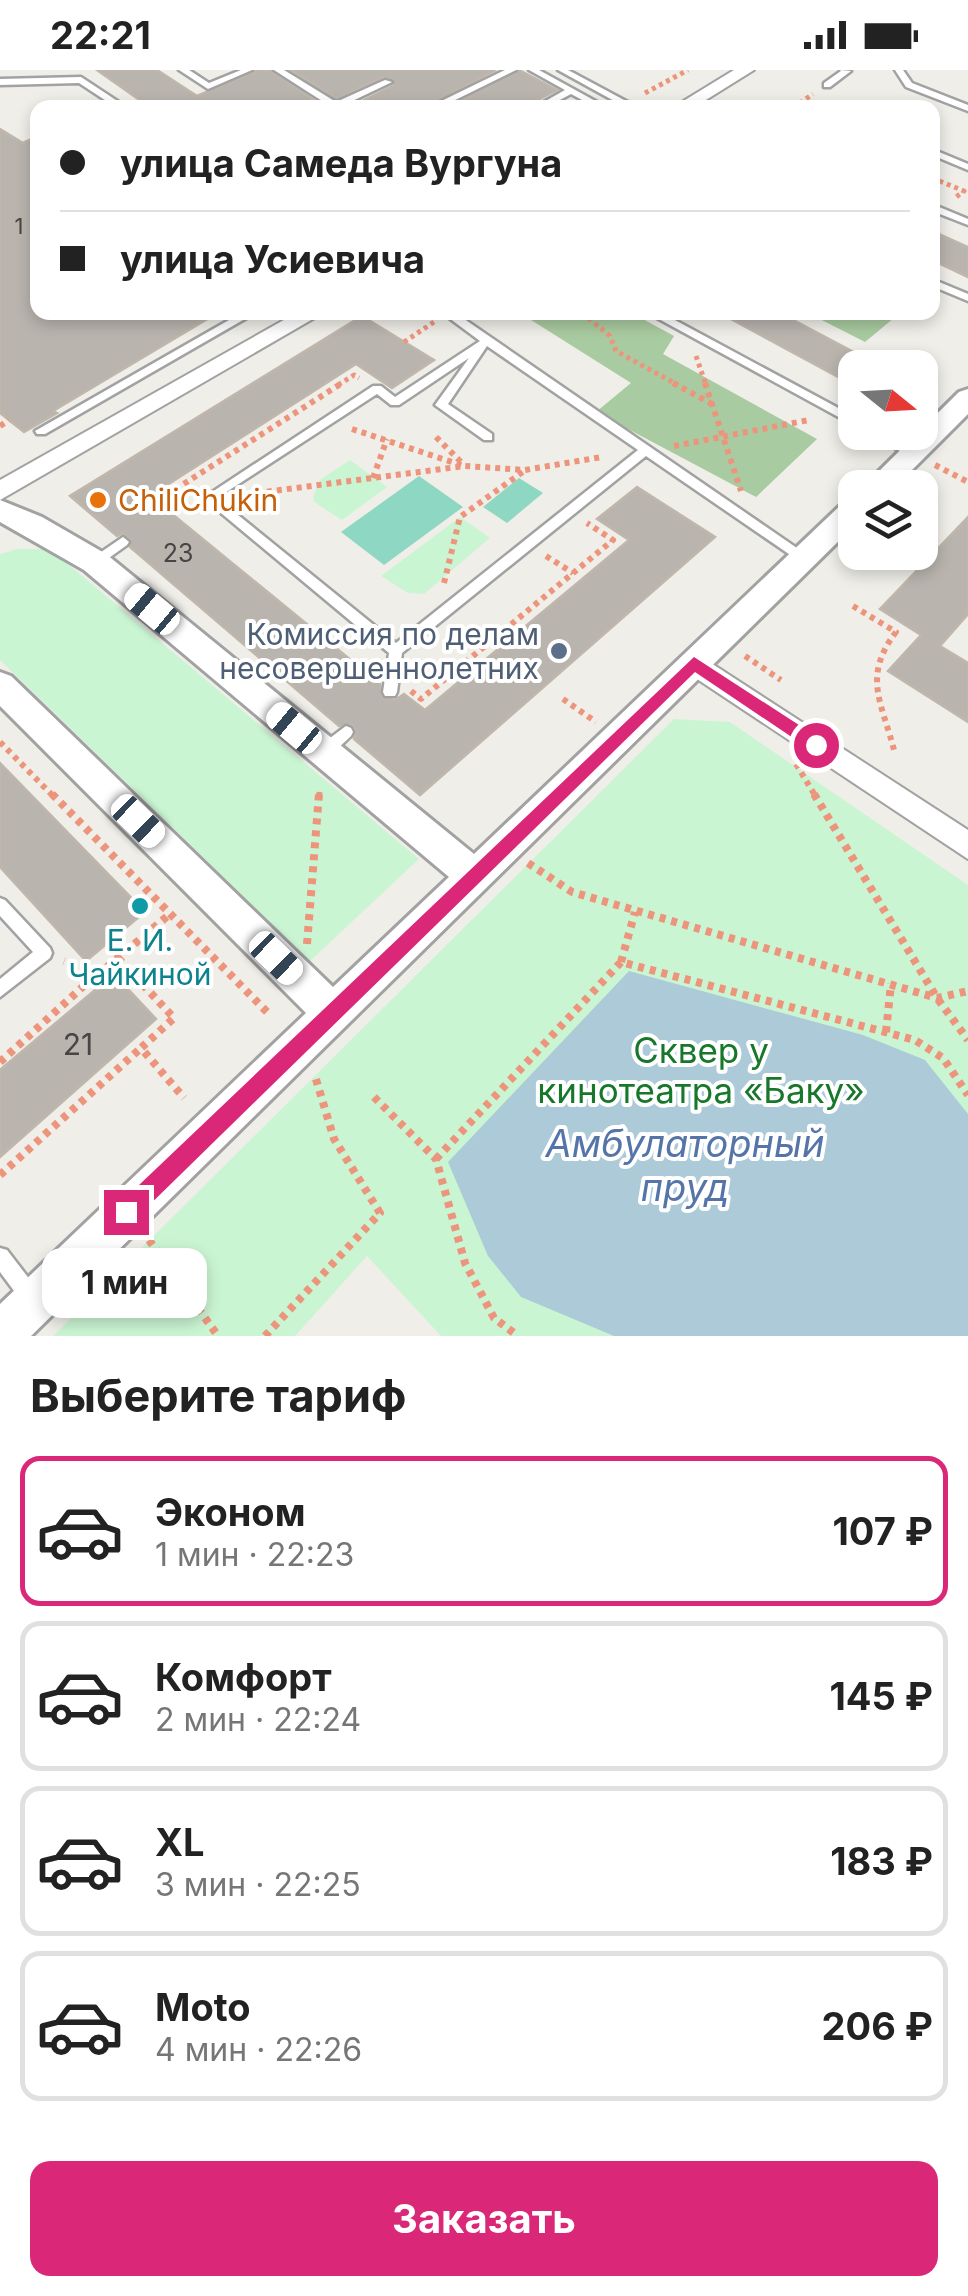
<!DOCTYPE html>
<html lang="ru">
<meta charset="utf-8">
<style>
:root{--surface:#fff;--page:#f2f2f2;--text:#222;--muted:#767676;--line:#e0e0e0;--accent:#db2777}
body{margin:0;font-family:Inter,sans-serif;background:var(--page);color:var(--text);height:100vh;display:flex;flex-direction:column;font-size:38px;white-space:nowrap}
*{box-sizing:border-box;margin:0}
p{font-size:32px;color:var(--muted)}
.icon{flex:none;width:55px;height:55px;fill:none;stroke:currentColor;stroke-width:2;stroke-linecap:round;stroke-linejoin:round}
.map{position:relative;height:1266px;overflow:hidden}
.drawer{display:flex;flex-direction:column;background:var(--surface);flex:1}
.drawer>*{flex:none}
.banner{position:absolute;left:30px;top:30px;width:910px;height:220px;border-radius:20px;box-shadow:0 5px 15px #0003;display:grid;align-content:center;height:220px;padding:0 30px;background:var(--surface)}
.needle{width:65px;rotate:108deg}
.controls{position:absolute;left:838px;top:280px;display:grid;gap:20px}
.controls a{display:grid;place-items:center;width:100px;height:100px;border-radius:20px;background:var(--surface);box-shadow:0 5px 15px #0003;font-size:50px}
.end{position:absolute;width:45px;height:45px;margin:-22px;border:12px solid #db2777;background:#fff;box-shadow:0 0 0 5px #fff}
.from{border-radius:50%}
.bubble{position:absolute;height:70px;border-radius:20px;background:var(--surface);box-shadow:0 5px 15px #0003;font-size:32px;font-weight:700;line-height:70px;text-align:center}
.car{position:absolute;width:30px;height:60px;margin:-30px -15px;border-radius:12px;box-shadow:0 0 8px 2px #0007;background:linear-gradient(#fff 24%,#345 0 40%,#fff 0 76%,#345 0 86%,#fff 0)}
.banner b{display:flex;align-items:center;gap:35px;height:95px;font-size:38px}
.banner b+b{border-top:2px solid var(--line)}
.banner i{width:25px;height:25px;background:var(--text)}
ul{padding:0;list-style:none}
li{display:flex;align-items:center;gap:30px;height:150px;margin:0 20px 15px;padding:0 10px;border:5px solid var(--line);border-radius:20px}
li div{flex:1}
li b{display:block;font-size:38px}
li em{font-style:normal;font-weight:700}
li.current{border-color:var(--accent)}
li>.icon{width:90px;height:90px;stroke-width:1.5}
h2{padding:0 30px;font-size:45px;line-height:120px}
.button{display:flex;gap:20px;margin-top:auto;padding:20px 30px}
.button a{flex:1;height:115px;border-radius:20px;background:var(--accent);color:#fff;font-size:40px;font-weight:700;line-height:115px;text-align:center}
.status{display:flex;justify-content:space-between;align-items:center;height:70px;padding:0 50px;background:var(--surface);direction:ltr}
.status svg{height:28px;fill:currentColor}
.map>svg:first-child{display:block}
.forest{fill:#a9cba1}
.park{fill:#caf5d3}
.pitch{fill:#8ed7c3}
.water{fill:#adcad9}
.building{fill:#b9b4ae;stroke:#c0b7ac;stroke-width:2.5}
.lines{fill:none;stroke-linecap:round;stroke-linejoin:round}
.service-casing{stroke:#a2a2a2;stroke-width:5}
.minor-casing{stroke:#a2a2a2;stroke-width:4}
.tertiary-casing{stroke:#a2a2a2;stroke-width:6}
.path-far2{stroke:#ed957c;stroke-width:5;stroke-dasharray:4 4;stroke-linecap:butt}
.path-far1{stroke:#ed957c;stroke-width:6;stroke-dasharray:5 5;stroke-linecap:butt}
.path{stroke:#ed957c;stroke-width:8;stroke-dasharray:6 6;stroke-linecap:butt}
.service{fill:#fff;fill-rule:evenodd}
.minor{fill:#fff;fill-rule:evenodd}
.tertiary{fill:#fff;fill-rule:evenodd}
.route{fill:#db2777}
.food-dot{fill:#e8710a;stroke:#fff;stroke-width:4}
.service-dot{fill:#5c6f8a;stroke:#fff;stroke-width:4}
.culture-dot{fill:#0f9aa8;stroke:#fff;stroke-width:4}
.labels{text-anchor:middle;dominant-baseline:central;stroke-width:8;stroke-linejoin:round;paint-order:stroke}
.far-number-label{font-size:22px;fill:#474644}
.number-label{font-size:25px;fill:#474644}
.food-label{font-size:30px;fill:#c56008;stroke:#fff;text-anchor:start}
.service-label{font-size:30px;fill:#4e5e75;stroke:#fff;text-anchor:end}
.culture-label{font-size:30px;fill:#0d838f;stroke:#fff}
.near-number-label{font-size:30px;fill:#474644}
.near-park-label{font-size:35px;fill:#17772a;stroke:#fff}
.near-water-label{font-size:38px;font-style:italic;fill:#5575a8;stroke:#fff}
</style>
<div class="status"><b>22:21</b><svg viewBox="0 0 49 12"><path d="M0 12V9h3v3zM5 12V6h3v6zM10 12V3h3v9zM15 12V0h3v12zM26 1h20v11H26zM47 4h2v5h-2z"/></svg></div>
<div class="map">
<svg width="968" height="1266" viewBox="0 0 968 1266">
<rect width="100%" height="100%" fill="#f0eee8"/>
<path class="forest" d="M475 243H632L674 266 663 284 817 369 756 427 596 342 631 313 520 243 485 250Z
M808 243H900L865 272Z"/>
<path class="park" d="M350 390 387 417 342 450 314 432 313 427 321 409Z
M460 447 490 468 424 524 408 523 381 506Z
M17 479H50L419 789 310 891 0 590V484Z
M674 649 730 652 968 815V1266H441L367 1186 295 1266H53Z"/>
<path class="pitch" d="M419 406 463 437 384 495 341 462Z
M519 408 543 423 507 453 483 437Z"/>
<path class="water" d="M629 901 863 965 925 990 968 1044V1266H614L521 1227 488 1186 448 1092Z"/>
<path class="building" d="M97 0H157L197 26 258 0H270L325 38H151Z
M291 0H496L423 38H348L394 15 395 10 383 7 336 28Z
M519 0 557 20 522 38H448Z
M0 59 23 73 38 66V242H219L53 341 57 343 24 362 0 343Z
M932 161 968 177V207L932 190Z
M718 242H778L863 287 840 308Z
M362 246 434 290 392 318 356 294 156 422 172 435 166 439 380 614 382 628 395 630 404 624 425 640 629 470 597 449 637 417 715 467 420 725 354 669 356 660 352 655 339 656 130 477 131 469 123 463 117 466 70 426Z
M968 447V544L940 576 968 593V652L888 601 921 565 880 539Z
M0 693 145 842 86 891 0 797Z
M114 904 156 949 0 1087V1000Z"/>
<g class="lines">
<defs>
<path id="service" d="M179 0H189L209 13 241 0H252L208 19Z
M274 0H284L336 32 385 10 392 12 342 36 344 38H333Z
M505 0H516L439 38H427Z
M529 0H539L608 38H597L571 24 545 38H533L565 20Z
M558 0H568L639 38H627Z
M840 0 851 1 830 17H824V13L841 1Z
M895 0H903L912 13 968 35V41L906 17Z
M81 7 128 38H117L79 13 0 15V9Z
M932 79 968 94V100L932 85Z
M932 134 968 149V155L932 141Z
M932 209 968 224V231L932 216Z
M243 242H257L45 364H37L35 361Z
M441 242H454L807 485 809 488 807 491H799L646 386 402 583 397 622 395 626H385L383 622 389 583 203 428 373 316H381L395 327 480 271ZM487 276 638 380 396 573 217 428 377 324 391 335H399L469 288 435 335 484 370H492V364L448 334Z
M646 242H660L855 347V356Z
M869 362H884L918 383 912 387 908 386Z
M123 467 129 472 127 475 99 495H91L89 492 91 489Z
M346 656 351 658 353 662 351 666C342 674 330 689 318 685L316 681 318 677Z
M0 828 5 830 50 878 52 883 50 888 0 927V909L33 882 0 846Z
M0 1178 7 1180 37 1219 39 1226 37 1233 30 1235 23 1233 0 1202Z"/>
<path id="minor" d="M734 0H754L693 38H672Z
M298 242H325L0 430V410Z
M694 582 968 760V789L685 601 681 593 685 585Z"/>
<path id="tertiary" d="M968 319V344L894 418H862L959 322Z
M855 428V455L31 1266H0V1234L306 943 0 636V602L11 606 333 917 449 807 84 500 0 452V430L42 447 106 484 474 784 845 431Z"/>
</defs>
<use href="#service" class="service-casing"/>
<use href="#minor" class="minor-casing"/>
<use href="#tertiary" class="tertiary-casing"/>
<path class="path-far2" d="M645 23 688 0
M793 38 813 24
M932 108 964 121 956 127
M509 244 558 243 588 248 610 266 616 281 678 315
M404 272 434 252
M696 286 706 315
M338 315 354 305 359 308"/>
<path class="path-far1" d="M673 313 712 334
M705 313 741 421
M0 356 9 350
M352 359 464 396
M436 367 461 392
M674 376 809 350
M935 395 968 412
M373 408 387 369
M257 423 465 396 525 400 602 387
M190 438 171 422 342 313
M169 441 185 432
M546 486 573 503
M444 513 460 447 524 401
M853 536 896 562C861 608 883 634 895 684
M745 586 781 610
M411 621 421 629 613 470 587 453
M563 629 596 652
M0 672 54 727
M796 694 816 727
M319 727 320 717"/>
<path class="path" d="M52 724 271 946
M814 724 937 928 968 970
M528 793 572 822 937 928 968 921
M307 874 319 724
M118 888 174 948 141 978 184 1028
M621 892 635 842
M107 897 170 844
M886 962 891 914
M0 992 98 903 64 891
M374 1027 436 1089 465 1193 494 1248 518 1266
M436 1089 621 892 915 970 943 988 968 1025
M0 1105 141 978
M149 1170 218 1266
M265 1266 380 1143 334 1069 315 1006"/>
<use href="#service" class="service"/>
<use href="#minor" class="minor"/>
<use href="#tertiary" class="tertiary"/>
</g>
<path class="route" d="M694 587 822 670V680H811L695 602 134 1150 126 1153 118 1150 115 1142 118 1135Z"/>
<circle class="food-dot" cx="98" cy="430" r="10"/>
<circle class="service-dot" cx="559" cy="581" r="10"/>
<circle class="culture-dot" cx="140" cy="836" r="10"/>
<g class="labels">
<g class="far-number-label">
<text x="19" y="156">1</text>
</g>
<g class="number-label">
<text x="178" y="483">23</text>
</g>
<g class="food-label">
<text x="118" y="430">ChiliChukin</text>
</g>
<g class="service-label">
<text x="539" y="564">Комиссия по делам<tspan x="539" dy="34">несовершеннолетних</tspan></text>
</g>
<g class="culture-label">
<text x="140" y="870">Е. И.<tspan x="140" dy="34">Чайкиной</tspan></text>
</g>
<g class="near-number-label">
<text x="78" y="974">21</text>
</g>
<g class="near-park-label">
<text x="701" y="980">Сквер у<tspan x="701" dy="40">кинотеатра «Баку»</tspan></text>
</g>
<g class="near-water-label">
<text x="685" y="1073">Амбулаторный<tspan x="685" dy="44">пруд</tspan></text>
</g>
</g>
</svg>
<div class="controls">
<a><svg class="needle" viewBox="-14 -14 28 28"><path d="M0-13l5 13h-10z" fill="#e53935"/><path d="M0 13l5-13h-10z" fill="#767676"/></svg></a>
<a><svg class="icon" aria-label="layers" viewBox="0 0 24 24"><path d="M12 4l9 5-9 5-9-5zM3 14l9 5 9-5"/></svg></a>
</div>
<i class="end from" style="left:816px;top:675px"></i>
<i class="end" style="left:126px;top:1142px"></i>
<div class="bubble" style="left:42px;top:1178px;width:165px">1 мин</div>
<i class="car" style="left:152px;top:539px;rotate:310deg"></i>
<i class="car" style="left:294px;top:658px;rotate:310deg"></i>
<i class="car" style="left:138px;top:751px;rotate:134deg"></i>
<i class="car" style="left:276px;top:888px;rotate:134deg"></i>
<div class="banner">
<b><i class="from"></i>улица Самеда Вургуна</b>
<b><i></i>улица Усиевича</b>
</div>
</div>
<section class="drawer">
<h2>Выберите тариф</h2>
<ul>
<li class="current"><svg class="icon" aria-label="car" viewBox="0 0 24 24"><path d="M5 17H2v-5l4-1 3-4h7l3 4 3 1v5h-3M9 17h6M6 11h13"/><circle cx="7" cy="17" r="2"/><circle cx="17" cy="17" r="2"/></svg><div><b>Эконом</b><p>1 мин · 22:23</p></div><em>107 ₽</em></li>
<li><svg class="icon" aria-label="car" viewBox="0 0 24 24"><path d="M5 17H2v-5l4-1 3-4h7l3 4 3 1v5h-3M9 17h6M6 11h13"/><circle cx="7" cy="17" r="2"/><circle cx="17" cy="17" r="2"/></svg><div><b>Комфорт</b><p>2 мин · 22:24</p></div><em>145 ₽</em></li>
<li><svg class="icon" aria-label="car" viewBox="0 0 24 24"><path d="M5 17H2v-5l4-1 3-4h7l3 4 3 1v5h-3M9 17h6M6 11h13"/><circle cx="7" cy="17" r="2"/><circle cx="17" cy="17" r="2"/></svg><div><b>XL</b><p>3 мин · 22:25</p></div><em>183 ₽</em></li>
<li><svg class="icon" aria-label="car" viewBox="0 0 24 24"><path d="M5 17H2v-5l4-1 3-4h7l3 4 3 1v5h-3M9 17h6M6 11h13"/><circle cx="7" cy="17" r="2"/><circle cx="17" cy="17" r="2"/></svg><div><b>Moto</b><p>4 мин · 22:26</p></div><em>206 ₽</em></li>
</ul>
<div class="button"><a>Заказать</a></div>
</section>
